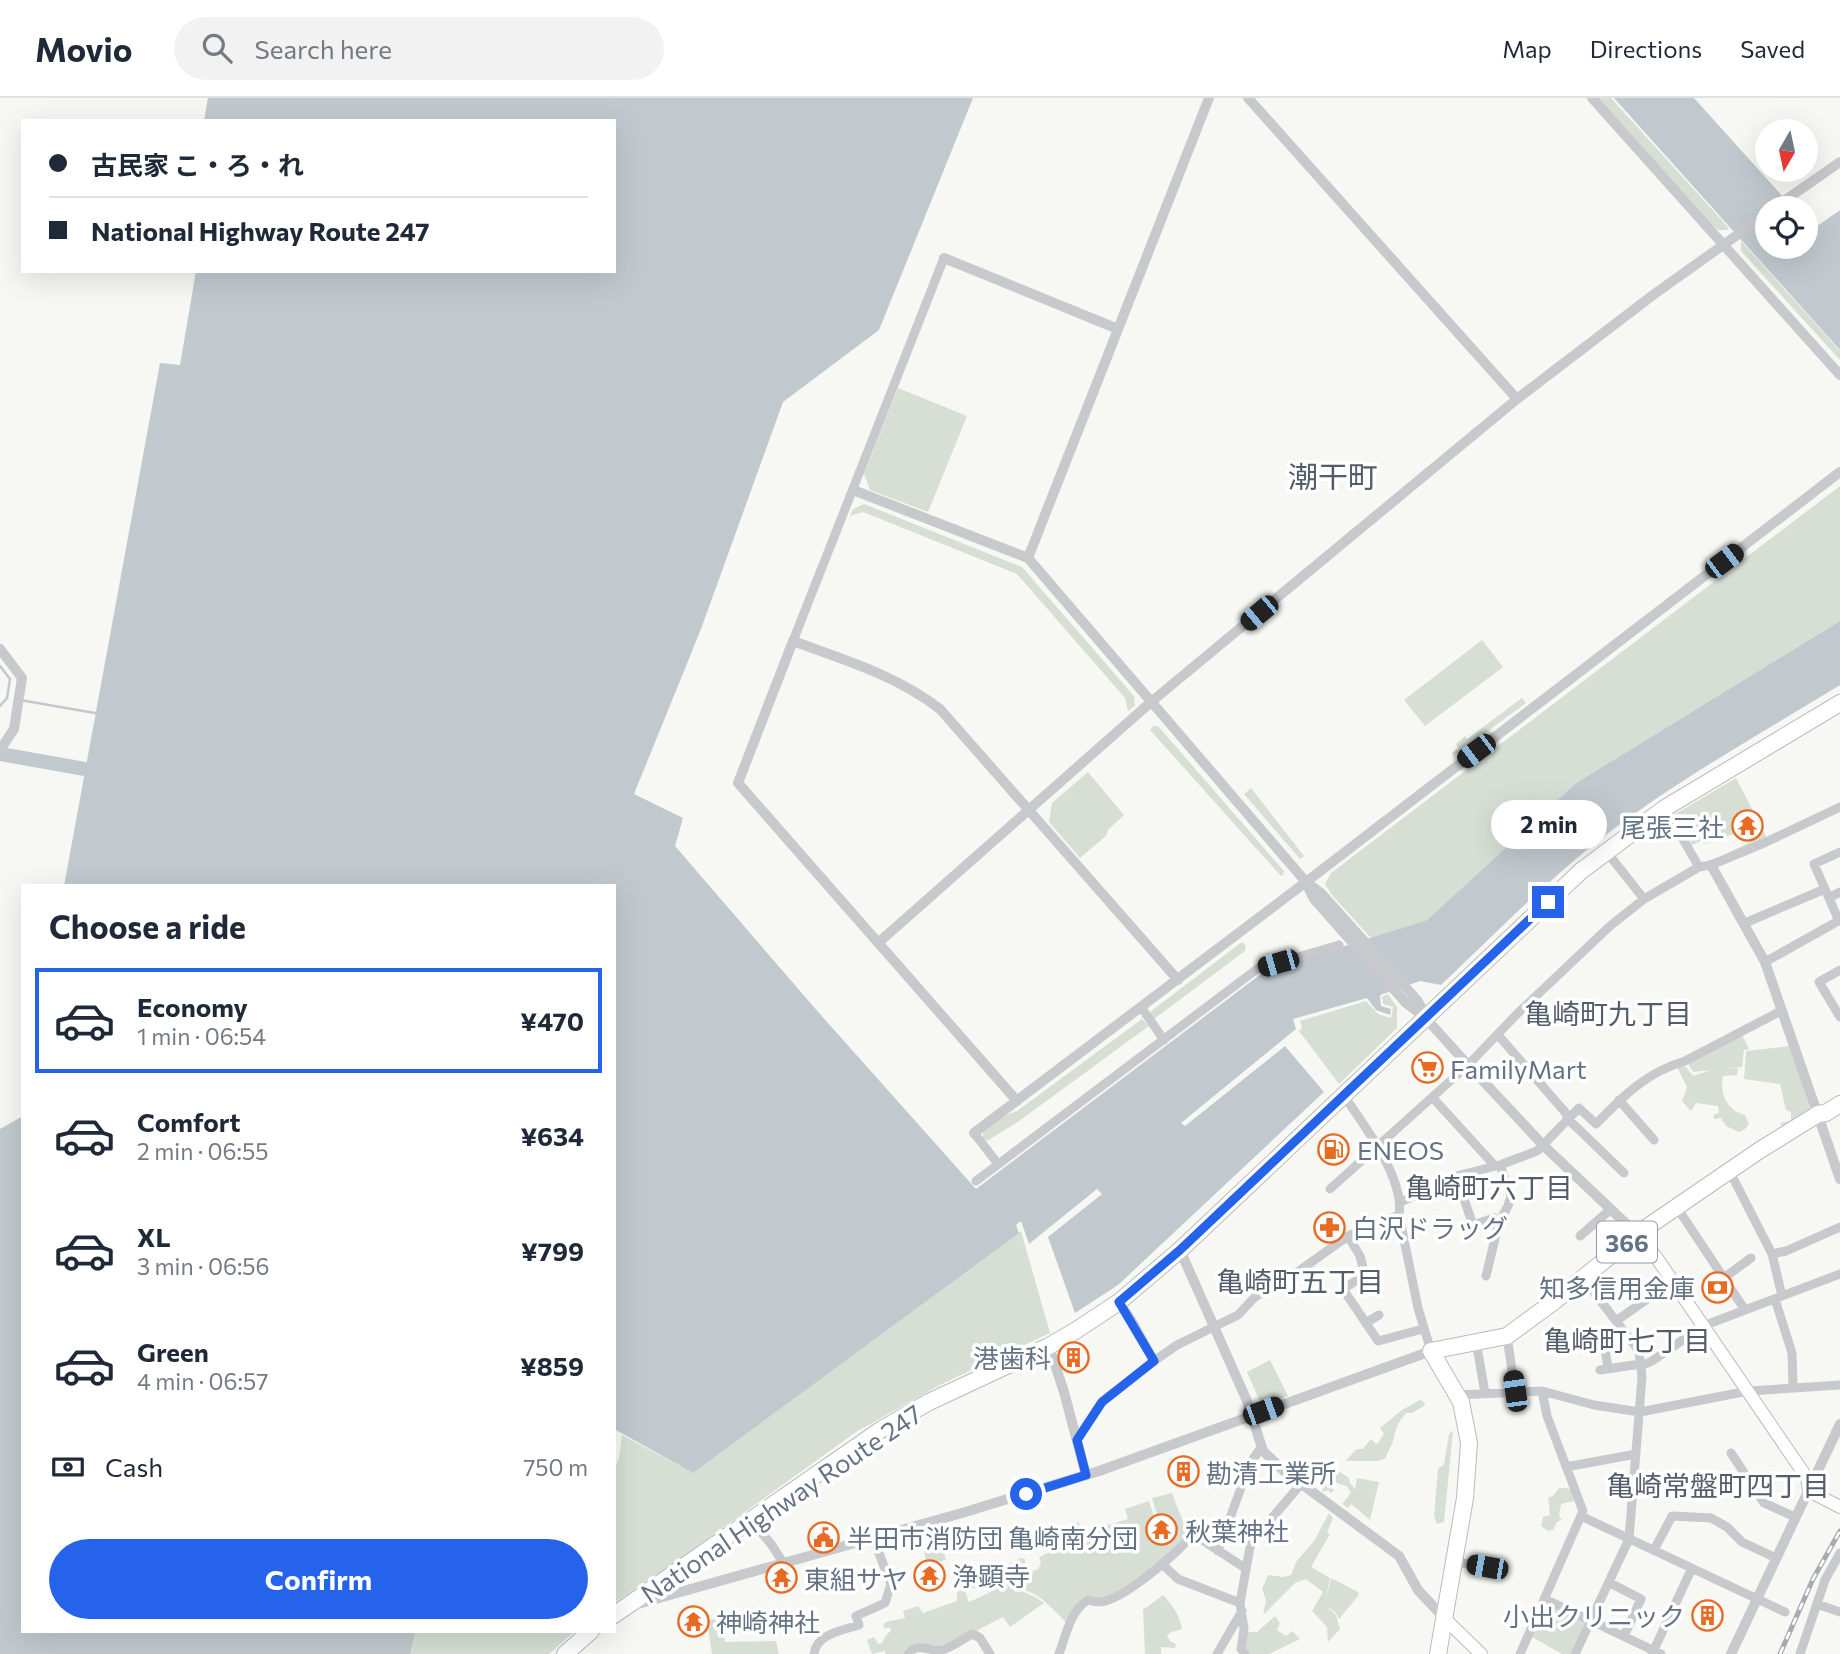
<!DOCTYPE html>
<meta charset="utf-8">
<style>
:root{--surface:#fff;--page:#f2f2f3;--text:#1f2937;--muted:#747a83;--line:#e0e1e3;--accent:#2563eb}
body{margin:0;font-family:Commissioner,"Noto Sans JP",sans-serif;background:var(--page);color:var(--text);height:100vh;display:flex;flex-direction:column;font-size:26px;white-space:nowrap}
*{box-sizing:border-box;margin:0}
p{font-size:23px;color:var(--muted)}
.icon{flex:none;width:38px;height:38px;fill:none;stroke:currentColor;stroke-width:2;stroke-linecap:round;stroke-linejoin:round}
.map{position:relative;flex:1;overflow:hidden}
.drawer{position:absolute;left:21px;top:786px;width:595px;height:749px;display:flex;flex-direction:column;background:var(--surface);border-radius:0px;box-shadow:0 7px 28px #0002}
.drawer>*{flex:none}
.guide{position:absolute;left:21px;top:21px;width:595px;height:154px;border-radius:0px;box-shadow:0 7px 28px #0002;display:grid;align-content:center;height:154px;padding:0 28px;background:var(--surface)}
.needle{width:46px;rotate:189deg}
.fabs{position:absolute;left:1755px;top:21px;display:grid;gap:14px}
.fabs a{display:grid;place-items:center;width:63px;height:63px;border-radius:50%;background:var(--surface);box-shadow:0 7px 28px #0002;font-size:35px}
.end{position:absolute;width:32px;height:32px;margin:-16px;border:9px solid #2563eb;background:#fff;box-shadow:0 0 0 4px #fff}
.from{border-radius:50%}
.bubble{position:absolute;height:49px;border-radius:24px;background:var(--surface);box-shadow:0 7px 28px #0002;font-size:23px;font-weight:700;line-height:49px;text-align:center}
.car{position:absolute;width:21px;height:42px;margin:-21px -10px;border-radius:9px;box-shadow:0 0 5px 2px #0007;background:linear-gradient(#222 24%,#8ab4d8 0 40%,#222 0 76%,#8ab4d8 0 86%,#222 0)}
.guide b{display:flex;align-items:center;gap:24px;height:66px;font-size:26px}
.guide b+b{border-top:2px solid var(--line)}
.guide i{width:18px;height:18px;background:var(--text)}
ul{padding:0;list-style:none}
li{display:flex;align-items:center;gap:21px;height:105px;margin:0 14px 10px;padding:0 14px;border:4px solid transparent;border-radius:0px}
li div{flex:1}
li b{display:block;font-size:26px}
li em{font-style:normal;font-weight:700}
li.active{border-color:var(--accent)}
li>.icon{width:63px;height:63px;stroke-width:1.5}
h2{padding:0 28px;font-size:32px;line-height:84px}
.pay{display:flex;align-items:center;gap:18px;height:77px;padding:0 28px;font-size:26px}
.pay p{margin-inline-start:auto}
.cta{display:flex;gap:14px;margin-top:auto;padding:14px 28px}
.cta a{flex:1;height:80px;border-radius:42px;background:var(--accent);color:#fff;font-size:28px;font-weight:700;line-height:80px;text-align:center}
header{display:flex;align-items:center;gap:42px;box-sizing:border-box;height:98px;padding:0 35px;background:var(--surface);border-bottom:2px solid var(--line)}
header strong{font-size:33px}
nav{display:flex;gap:38px;margin-inline-start:auto;font-size:24px}
.search{width:490px;height:63px;background:var(--page);display:flex;align-items:center;gap:18px;box-sizing:border-box;padding:0 24px;border-radius:38px;color:var(--muted);font-size:26px}
.map>svg:first-child{display:block}
.green{fill:#d7dfd5}
.water{fill:#c1c9cf}
.lines{fill:none;stroke-linecap:round;stroke-linejoin:round}
.stream{stroke:#c1c9cf;stroke-width:2.5}
.river{stroke:#c1c9cf;stroke-width:14}
.secondary-casing{stroke:#b9bcc2;stroke-width:14}
.trunk-casing{stroke:#b9bbbf;stroke-width:18}
.minor{stroke:#c7c9cd;stroke-width:9}
.tertiary{stroke:#c7c9cd;stroke-width:10}
.secondary{stroke:#fff;stroke-width:12}
.trunk{stroke:#fff;stroke-width:16}
.rail-casing{stroke:#a6abb2;stroke-width:5}
.rail{stroke:#fff;stroke-width:2.5;stroke-dasharray:8;stroke-linecap:butt}
.route{stroke:#2563eb;stroke-width:9}
.labels{text-anchor:middle;dominant-baseline:central;stroke-width:7;stroke-linejoin:round;paint-order:stroke}
.shield{fill:#fff;stroke:#939daa;stroke-width:2}
.shield-label{font-size:24px;font-weight:bold;fill:#657386}
.poi-label{font-size:26px;fill:#657386;stroke:#fff;text-anchor:start}
.street-label{font-size:26px;fill:#657386;stroke:#fff}
.neighbourhood-label{font-size:28px;fill:#535d6b;stroke:#fff}
.quarter-label{font-size:30px;fill:#535d6b;stroke:#fff}
</style>
<header>
<strong>Movio</strong>
<div class="search"><svg class="icon" aria-label="search" viewBox="0 0 24 24"><circle cx="10" cy="10" r="6"/><path d="M15 15l6 6"/></svg>Search here</div>
<nav><a>Map</a><a>Directions</a><a>Saved</a></nav>
</header>
<div class="map">
<svg width="1840" height="1556" viewBox="0 0 1840 1556">
<rect width="100%" height="100%" fill="#f7f7f4"/>
<path class="green" d="M1597 0H1611L1729 130 1727 132H1718L1707 123Z
M1741 143 1840 253V262L1741 153Z
M898 290 967 318 928 414 870 392 864 376Z
M1840 388V523L1576 685 1427 822 1371 840 1331 796 1325 786 1331 775Z
M864 406 1022 469 1134 598 1135 608 1128 613 1125 600 1017 476 863 414 850 418 853 411Z
M1482 542 1503 569 1425 628 1404 602Z
M1522 600 1526 605 1454 658 1452 655 1458 650 1456 646 1465 638 1467 641Z
M1153 628H1158L1284 773 1283 777 1281 778 1150 632Z
M1088 674 1124 717 1108 732 1106 738 1080 760 1049 724 1052 705Z
M1736 680 1767 740 1714 762 1758 740 1751 726 1742 729 1734 736 1704 746 1701 743 1692 747 1675 716Z
M1251 690 1304 758 1300 761 1244 696Z
M1242 844 1246 848 1245 853 1154 921 1151 918 1150 914Z
M1388 896 1397 909V930L1339 986 1299 933 1302 930 1300 923 1366 903 1378 916 1391 920 1393 909 1383 906 1382 899Z
M1142 921 1149 928 1019 1023 987 1043 983 1040V1035L1003 1018 1017 1013Z
M1741 935 1749 951 1744 952 1742 969 1693 974 1687 964Z
M1790 948 1811 1014 1784 1033 1780 1025 1791 1023V1014L1786 1012 1780 986 1744 981 1746 953Z
M1681 968 1686 969 1693 978 1711 972 1738 970 1737 977 1723 978C1719 996 1728 1013 1745 1017L1749 1026 1745 1031 1739 1034 1726 1028 1721 1020 1715 1021 1713 1019 1715 1016 1719 1015 1718 1008 1696 1005 1691 1013 1682 1003 1687 989 1677 969Z
M1021 1133 1050 1235 940 1287 856 1334 677 1463 614 1505V1371L619 1360 622 1337 693 1375Z
M1270 1262 1288 1298 1265 1306 1260 1304 1247 1274Z
M1420 1302 1425 1305 1424 1308 1412 1315H1406C1396 1327 1397 1329 1393 1343 1391 1350 1387 1353 1386 1360L1379 1363H1345L1357 1351H1363L1371 1341 1376 1346 1378 1345 1384 1336 1380 1330 1402 1312Z
M1453 1333 1444 1424 1437 1426 1434 1418 1438 1371 1444 1366 1449 1336Z
M1340 1374 1349 1380 1350 1385 1355 1391 1357 1380 1379 1384 1370 1422 1351 1406 1348 1410 1342 1406 1351 1395 1347 1388 1339 1386 1335 1383 1331 1388 1334 1392 1331 1395 1328 1392 1324 1394 1322 1392 1330 1382H1335L1336 1376Z
M1559 1390H1567L1572 1393 1574 1403 1561 1406 1559 1418 1562 1422 1557 1424 1553 1432 1548 1433 1541 1428 1543 1419 1550 1417 1548 1400 1554 1397Z
M1172 1395C1177 1411 1184 1421 1187 1438 1170 1454 1120 1501 1098 1501 1094 1501 1090 1500 1087 1499L1067 1525C1057 1516 1047 1504 1036 1497 1028 1492 1018 1491 1010 1485 1018 1494 1033 1496 1044 1505L1010 1529 1003 1519C987 1527 958 1544 941 1547 924 1550 920 1539 904 1553V1556H885V1553L872 1556 867 1542 874 1539 878 1546 882 1545 886 1537 891 1533 890 1529 885 1531 883 1527 886 1524 905 1520 903 1513 918 1508 923 1515 957 1503V1494L972 1487 969 1477 973 1475 979 1488 965 1493 969 1504 989 1495 987 1490 990 1488C1002 1487 1007 1476 1008 1466L1021 1460 1025 1461V1465L1010 1475 1011 1478 1018 1480 1038 1471 1041 1465 1039 1459 1050 1454 1045 1443 1061 1437 1059 1431 1078 1424 1085 1434 1128 1421 1125 1411 1149 1403 1154 1419 1148 1424V1436L1158 1445 1168 1444 1175 1437 1176 1429 1171 1419 1157 1417 1152 1400Z
M1329 1415 1333 1420 1327 1434 1330 1436 1311 1469 1330 1480 1325 1505 1331 1480 1358 1494 1359 1497 1339 1521 1336 1515 1324 1506 1336 1517 1340 1531 1328 1544 1327 1529 1312 1513 1323 1494 1306 1481 1295 1485 1263 1517 1266 1502 1262 1491 1268 1477 1283 1479 1291 1477 1296 1464 1314 1443Z
M937 1443 939 1450H943L946 1462 934 1465 931 1477 925 1479 919 1473V1465L926 1462 923 1448 926 1445 930 1453 928 1446Z
M1163 1497C1173 1508 1179 1516 1182 1531L1171 1534 1167 1538 1170 1543 1176 1546 1175 1550 1161 1549V1556H1145L1143 1512Z
M1548 1506 1585 1524 1570 1556H1562L1532 1539Z
M1275 1518 1280 1525 1277 1532 1286 1538 1292 1533 1300 1541 1269 1556H1248L1245 1549 1246 1534H1257Z
M721 1520 725 1544 776 1543 779 1556H712L707 1522Z
M416 1533H575L549 1556H410Z"/>
<path class="water" d="M208 0H973L879 232 783 304 701 531 634 696 683 720 675 748 819 915 976 1091 1265 873 1427 822 1576 685 1840 523V587C1759 637 1673 684 1598 743 1543 786 1493 838 1441 887L1420 883 1380 897 1381 908 1391 911 1390 917 1376 912 1367 900 1293 921 1296 931 1181 1025 1185 1028 1285 948 1324 994 1118 1187 1075 1215 1048 1139 1102 1096 1097 1091 1029 1146 1021 1123 1016 1127 1019 1135 693 1375 614 1331V788H64L160 265 180 267 196 173H614V23H204Z
M1614 0H1694L1793 110H1768V149H1806V124L1813 131 1840 112V252Z
M23 1018V1533H416L410 1556H0V1031Z"/>
<g class="lines">
<path class="stream" d="M0 568 10 581 7 600 0 608
M20 602 95 615"/>
<path class="river" d="M0 656 85 671"/>
<defs>
<path id="secondary" d="M1637 1136 1656 1159 1807 1380 1809 1393 1840 1409
M1444 1520 1481 1556"/>
<path id="trunk" d="M614 1517 882 1331 929 1304 1049 1248 1075 1233 1119 1204 1180 1152 1581 773 1665 710 1840 605
M565 1556 591 1533
M1438 1556 1465 1400 1469 1345 1461 1304 1431 1253 1507 1238 1556 1202 1637 1136 1760 1052 1818 1016 1826 1015 1840 1006"/>
</defs>
<use href="#secondary" class="secondary-casing"/>
<use href="#trunk" class="trunk-casing"/>
<path class="minor" d="M793 543 944 160
M1665 710 1699 769
M1606 753 1644 801
M1829 800 1840 794
M1839 823 1814 766 1840 754
M1745 825 1825 791
M1765 864 1840 822
M1840 872 1819 884 1840 919
M1141 909 1164 942
M1498 937 1565 1014 1568 1021 1624 1075
M1344 998C1364 1027 1405 1081 1399 1117L1418 1210 1431 1253
M1433 1000 1495 1068
M1619 1002 1654 1042
M974 1035 998 1066
M1729 1072 1772 1156 1782 1198
M1456 1078 1473 1127 1494 1120 1499 1124
M976 1083 1257 871 1339 847
M1330 1091 1468 967 1518 915 1610 828 1644 801 1699 769 1711 767 1764 745 1840 709
M1401 1104 1456 1078 1500 1067 1537 1053 1579 1010 1596 1026C1623 998 1647 974 1685 963L1781 913
M1676 1108 1745 1212
M1348 1138 1360 1158 1365 1177 1343 1191 1378 1243 1423 1231
M1580 1138 1611 1111
M1772 1156 1786 1153 1840 1129
M1486 1178 1499 1124 1508 1108 1511 1098 1500 1067
M1725 1179 1751 1160
M1775 1201 1792 1255 1793 1288
M1119 1204 1131 1221 1154 1263
M1616 1223 1673 1183
M1367 1224 1379 1217
M1507 1238 1515 1293
M1476 1243 1485 1295
M1643 1267 1652 1263 1703 1228 1840 1176
M1608 1270 1604 1245 1622 1231
M1600 1272 1641 1266
M1458 1297 1542 1293 1594 1307 1640 1314 1748 1293 1840 1287
M1077 1342 1102 1304 1154 1263 1177 1247 1238 1217 1255 1199 1299 1173 1348 1138 1399 1117
M1731 1355 1764 1405 1795 1419
M1566 1369 1636 1356
M1635 1379 1693 1383
M1583 1419 1785 1514
M751 1422 771 1446 784 1466
M1654 1452 1672 1418 1711 1420 1727 1429 1742 1444 1776 1460
M1218 1453 1250 1365 1261 1350
M1455 1464 1487 1469
M1162 1466 1178 1481 1240 1505
M1610 1485 1641 1501 1624 1538
M1545 1501 1661 1556
M1817 1506 1840 1514
M814 1556C816 1536 843 1532 859 1527L856 1518 885 1505 891 1486 873 1440
M908 1556C917 1544 928 1553 941 1552 952 1550 963 1540 973 1536L980 1540 990 1556
M1059 1556C1066 1537 1070 1513 1088 1502 1092 1503 1095 1504 1099 1504 1122 1504 1178 1454 1193 1436L1245 1470
M1217 1556 1242 1513
M1245 1556 1241 1551 1244 1531 1240 1505 1250 1449 1254 1441 1301 1386
M1520 1556 1583 1413 1547 1318 1542 1293
M1575 1556 1629 1441 1642 1279 1639 1253 1583 1180
M1652 1556 1692 1470
M1800 1556 1825 1482 1840 1455"/>
<path class="tertiary" d="M1209 0 1028 460 1306 784 1321 795 1417 902 1431 926 1468 967 1544 1048 1637 1136
M1248 0 1517 301
M1592 0 1840 277
M1774 110 1840 64
M944 160 1118 231
M853 392 1028 460
M0 551 22 580 14 631 0 652
M1711 767 1765 864 1840 1081
M1307 787 1314 801 1405 904 1423 918
M878 845 1151 604 1517 301 1653 197 1768 115
M1017 1003 738 685 793 543C844 562 896 577 940 611L1178 882
M974 1035 1306 784 1840 374
M1180 1152 1247 1303 1263 1353 1284 1373 1399 1458 1418 1492 1444 1520
M1049 1248 1064 1294 1086 1377
M634 1507 962 1415 1099 1373 1431 1253
M1731 1556 1840 1326"/>
<use href="#secondary" class="secondary"/>
<use href="#trunk" class="trunk"/>
<defs>
<path id="rail" d="M1780 1556 1813 1481 1840 1433"/>
</defs>
<use href="#rail" class="rail-casing"/>
<use href="#rail" class="rail"/>
</g>
<g class="lines">
<path class="route" d="M1026 1396 1086 1377 1077 1342 1102 1304 1154 1263 1119 1204 1180 1152 1548 804"/>
</g>
<defs>
<symbol id="temple-ring" viewBox="-11 -11 22 22"><circle r="9.5" fill="#fff" stroke="#e86b23" stroke-width="1.5"/><path d="M0-6L5-2H3V0L6.5 2.5H4V6H1.5V3h-3V6H-4V2.5H-6.5L-3 0V-2H-5Z" fill="#e86b23"/></symbol>
<symbol id="supermarket-ring" viewBox="-11 -11 22 22"><circle r="9.5" fill="#fff" stroke="#e86b23" stroke-width="1.5"/><path d="M-6-5.5h2.5l.6 2H6L4.5 2H-2.5L-4.4-4H-6ZM-1.5 3.2a1.3 1.3 0 1 0 .1 0ZM3 3.2a1.3 1.3 0 1 0 .1 0Z" fill="#e86b23"/></symbol>
<symbol id="fuel-ring" viewBox="-11 -11 22 22"><circle r="9.5" fill="#fff" stroke="#e86b23" stroke-width="1.5"/><path d="M-5.5-6h7V0h2V4h1.3V-2.5L3-4.5l.8-.8L6-3V5H2.5V1h-1V6h-7ZM-4.2-4.7v3.2H.2V-4.7Z" fill="#e86b23"/></symbol>
<symbol id="pharmacy-ring" viewBox="-11 -11 22 22"><circle r="9.5" fill="#fff" stroke="#e86b23" stroke-width="1.5"/><path d="M-2-6h4v4h4v4h-4v4h-4v-4h-4v-4h4Z" fill="#e86b23"/></symbol>
<symbol id="bank-ring" viewBox="-11 -11 22 22"><circle r="9.5" fill="#fff" stroke="#e86b23" stroke-width="1.5"/><path d="M-6-4H6V4H-6ZM0-2.3a2.3 2.3 0 1 0 0 4.6a2.3 2.3 0 1 0 0-4.6Z" fill="#e86b23"/></symbol>
<symbol id="building-ring" viewBox="-11 -11 22 22"><circle r="9.5" fill="#fff" stroke="#e86b23" stroke-width="1.5"/><path d="M-4-6H4V6H1V3H-1V6H-4ZM-2.5-4.3h1.7v1.8h-1.7ZM.8-4.3h1.7v1.8H.8ZM-2.5-1h1.7V.8h-1.7ZM.8-1h1.7V.8H.8Z" fill="#e86b23"/></symbol>
<symbol id="civic-ring" viewBox="-11 -11 22 22"><circle r="9.5" fill="#fff" stroke="#e86b23" stroke-width="1.5"/><path d="M-.6-6.5H3V-4.5H.6V-3L4-1V1h2V6H-6V1h2V-1L-.6-3ZM-1.2 2.5V6h2.4V2.5Z" fill="#e86b23"/></symbol>
</defs>
<g fill-rule="evenodd">
<use href="#temple-ring" x="1730" y="710" width="35" height="35"/>
<use href="#supermarket-ring" x="1410" y="952" width="35" height="35"/>
<use href="#fuel-ring" x="1316" y="1034" width="35" height="35"/>
<use href="#pharmacy-ring" x="1312" y="1112" width="35" height="35"/>
<use href="#bank-ring" x="1700" y="1172" width="35" height="35"/>
<use href="#building-ring" x="1056" y="1242" width="35" height="35"/>
<use href="#building-ring" x="1166" y="1356" width="35" height="35"/>
<use href="#temple-ring" x="1144" y="1414" width="35" height="35"/>
<use href="#civic-ring" x="806" y="1422" width="35" height="35"/>
<use href="#temple-ring" x="912" y="1460" width="35" height="35"/>
<use href="#temple-ring" x="764" y="1462" width="35" height="35"/>
<use href="#building-ring" x="1690" y="1500" width="35" height="35"/>
<use href="#temple-ring" x="676" y="1506" width="35" height="35"/>
</g>
<g class="labels">
<rect class="shield" x="1597" y="1123.5" width="60" height="41" rx="5"/>
<g class="shield-label">
<text x="1627" y="1144">366</text>
</g>
<g class="poi-label">
<text x="1724" y="728" text-anchor="end">尾張三社</text>
<text x="1450" y="970">FamilyMart</text>
<text x="1357" y="1051">ENEOS</text>
<text x="1352" y="1129">白沢ドラッグ</text>
<text x="1695" y="1189" text-anchor="end">知多信用金庫</text>
<text x="1051" y="1259" text-anchor="end">港歯科</text>
<text x="1206" y="1374">勘清工業所</text>
<text x="1185" y="1432">秋葉神社</text>
<text x="847" y="1439">半田市消防団 亀崎南分団</text>
<text x="952" y="1477">浄顕寺</text>
<text x="804" y="1480">東組サヤ</text>
<text x="1685" y="1517" text-anchor="end">小出クリニック</text>
<text x="716" y="1523">神崎神社</text>
</g>
<g class="street-label">
<text transform="translate(781 1405) rotate(-34)">National Highway Route 247</text>
</g>
<g class="neighbourhood-label">
<text x="1608" y="915">亀崎町九丁目</text>
<text x="1489" y="1089">亀崎町六丁目</text>
<text x="1300" y="1183">亀崎町五丁目</text>
<text x="1627" y="1242">亀崎町七丁目</text>
<text x="1718" y="1387">亀崎常盤町四丁目</text>
</g>
<g class="quarter-label">
<text x="1333" y="377">潮干町</text>
</g>
</g>
</svg>
<div class="fabs">
<a><svg class="needle" viewBox="-14 -14 28 28"><path d="M0-13l5 13h-10z" fill="#e53935"/><path d="M0 13l5-13h-10z" fill="#747a83"/></svg></a>
<a><svg class="icon" aria-label="locate" viewBox="0 0 24 24"><circle cx="12" cy="12" r="6"/><path d="M12 2v4M12 18v4M2 12h4M18 12h4"/></svg></a>
</div>
<i class="end from" style="left:1026px;top:1396px"></i>
<i class="end" style="left:1548px;top:804px"></i>
<div class="bubble" style="left:1491px;top:702px;width:116px">2 min</div>
<i class="car" style="left:1724px;top:463px;rotate:53deg"></i>
<i class="car" style="left:1259px;top:515px;rotate:230deg"></i>
<i class="car" style="left:1476px;top:653px;rotate:233deg"></i>
<i class="car" style="left:1278px;top:865px;rotate:254deg"></i>
<i class="car" style="left:1515px;top:1293px;rotate:352deg"></i>
<i class="car" style="left:1263px;top:1313px;rotate:70deg"></i>
<i class="car" style="left:1487px;top:1469px;rotate:280deg"></i>
<div class="guide">
<b><i class="from"></i>古民家 こ・ろ・れ</b>
<b><i></i>National Highway Route 247</b>
</div>
<section class="drawer">
<h2>Choose a ride</h2>
<ul>
<li class="active"><svg class="icon" aria-label="car" viewBox="0 0 24 24"><path d="M5 17H2v-5l4-1 3-4h7l3 4 3 1v5h-3M9 17h6M6 11h13"/><circle cx="7" cy="17" r="2"/><circle cx="17" cy="17" r="2"/></svg><div><b>Economy</b><p>1 min · 06:54</p></div><em>¥470</em></li>
<li><svg class="icon" aria-label="car" viewBox="0 0 24 24"><path d="M5 17H2v-5l4-1 3-4h7l3 4 3 1v5h-3M9 17h6M6 11h13"/><circle cx="7" cy="17" r="2"/><circle cx="17" cy="17" r="2"/></svg><div><b>Comfort</b><p>2 min · 06:55</p></div><em>¥634</em></li>
<li><svg class="icon" aria-label="car" viewBox="0 0 24 24"><path d="M5 17H2v-5l4-1 3-4h7l3 4 3 1v5h-3M9 17h6M6 11h13"/><circle cx="7" cy="17" r="2"/><circle cx="17" cy="17" r="2"/></svg><div><b>XL</b><p>3 min · 06:56</p></div><em>¥799</em></li>
<li><svg class="icon" aria-label="car" viewBox="0 0 24 24"><path d="M5 17H2v-5l4-1 3-4h7l3 4 3 1v5h-3M9 17h6M6 11h13"/><circle cx="7" cy="17" r="2"/><circle cx="17" cy="17" r="2"/></svg><div><b>Green</b><p>4 min · 06:57</p></div><em>¥859</em></li>
</ul>
<div class="pay"><svg class="icon" aria-label="cash" viewBox="0 0 24 24"><path d="M3 7h18v10H3z"/><circle cx="12" cy="12" r="2"/></svg>Cash<p>750 m</p></div>
<div class="cta"><a>Confirm</a></div>
</section>
</div>
